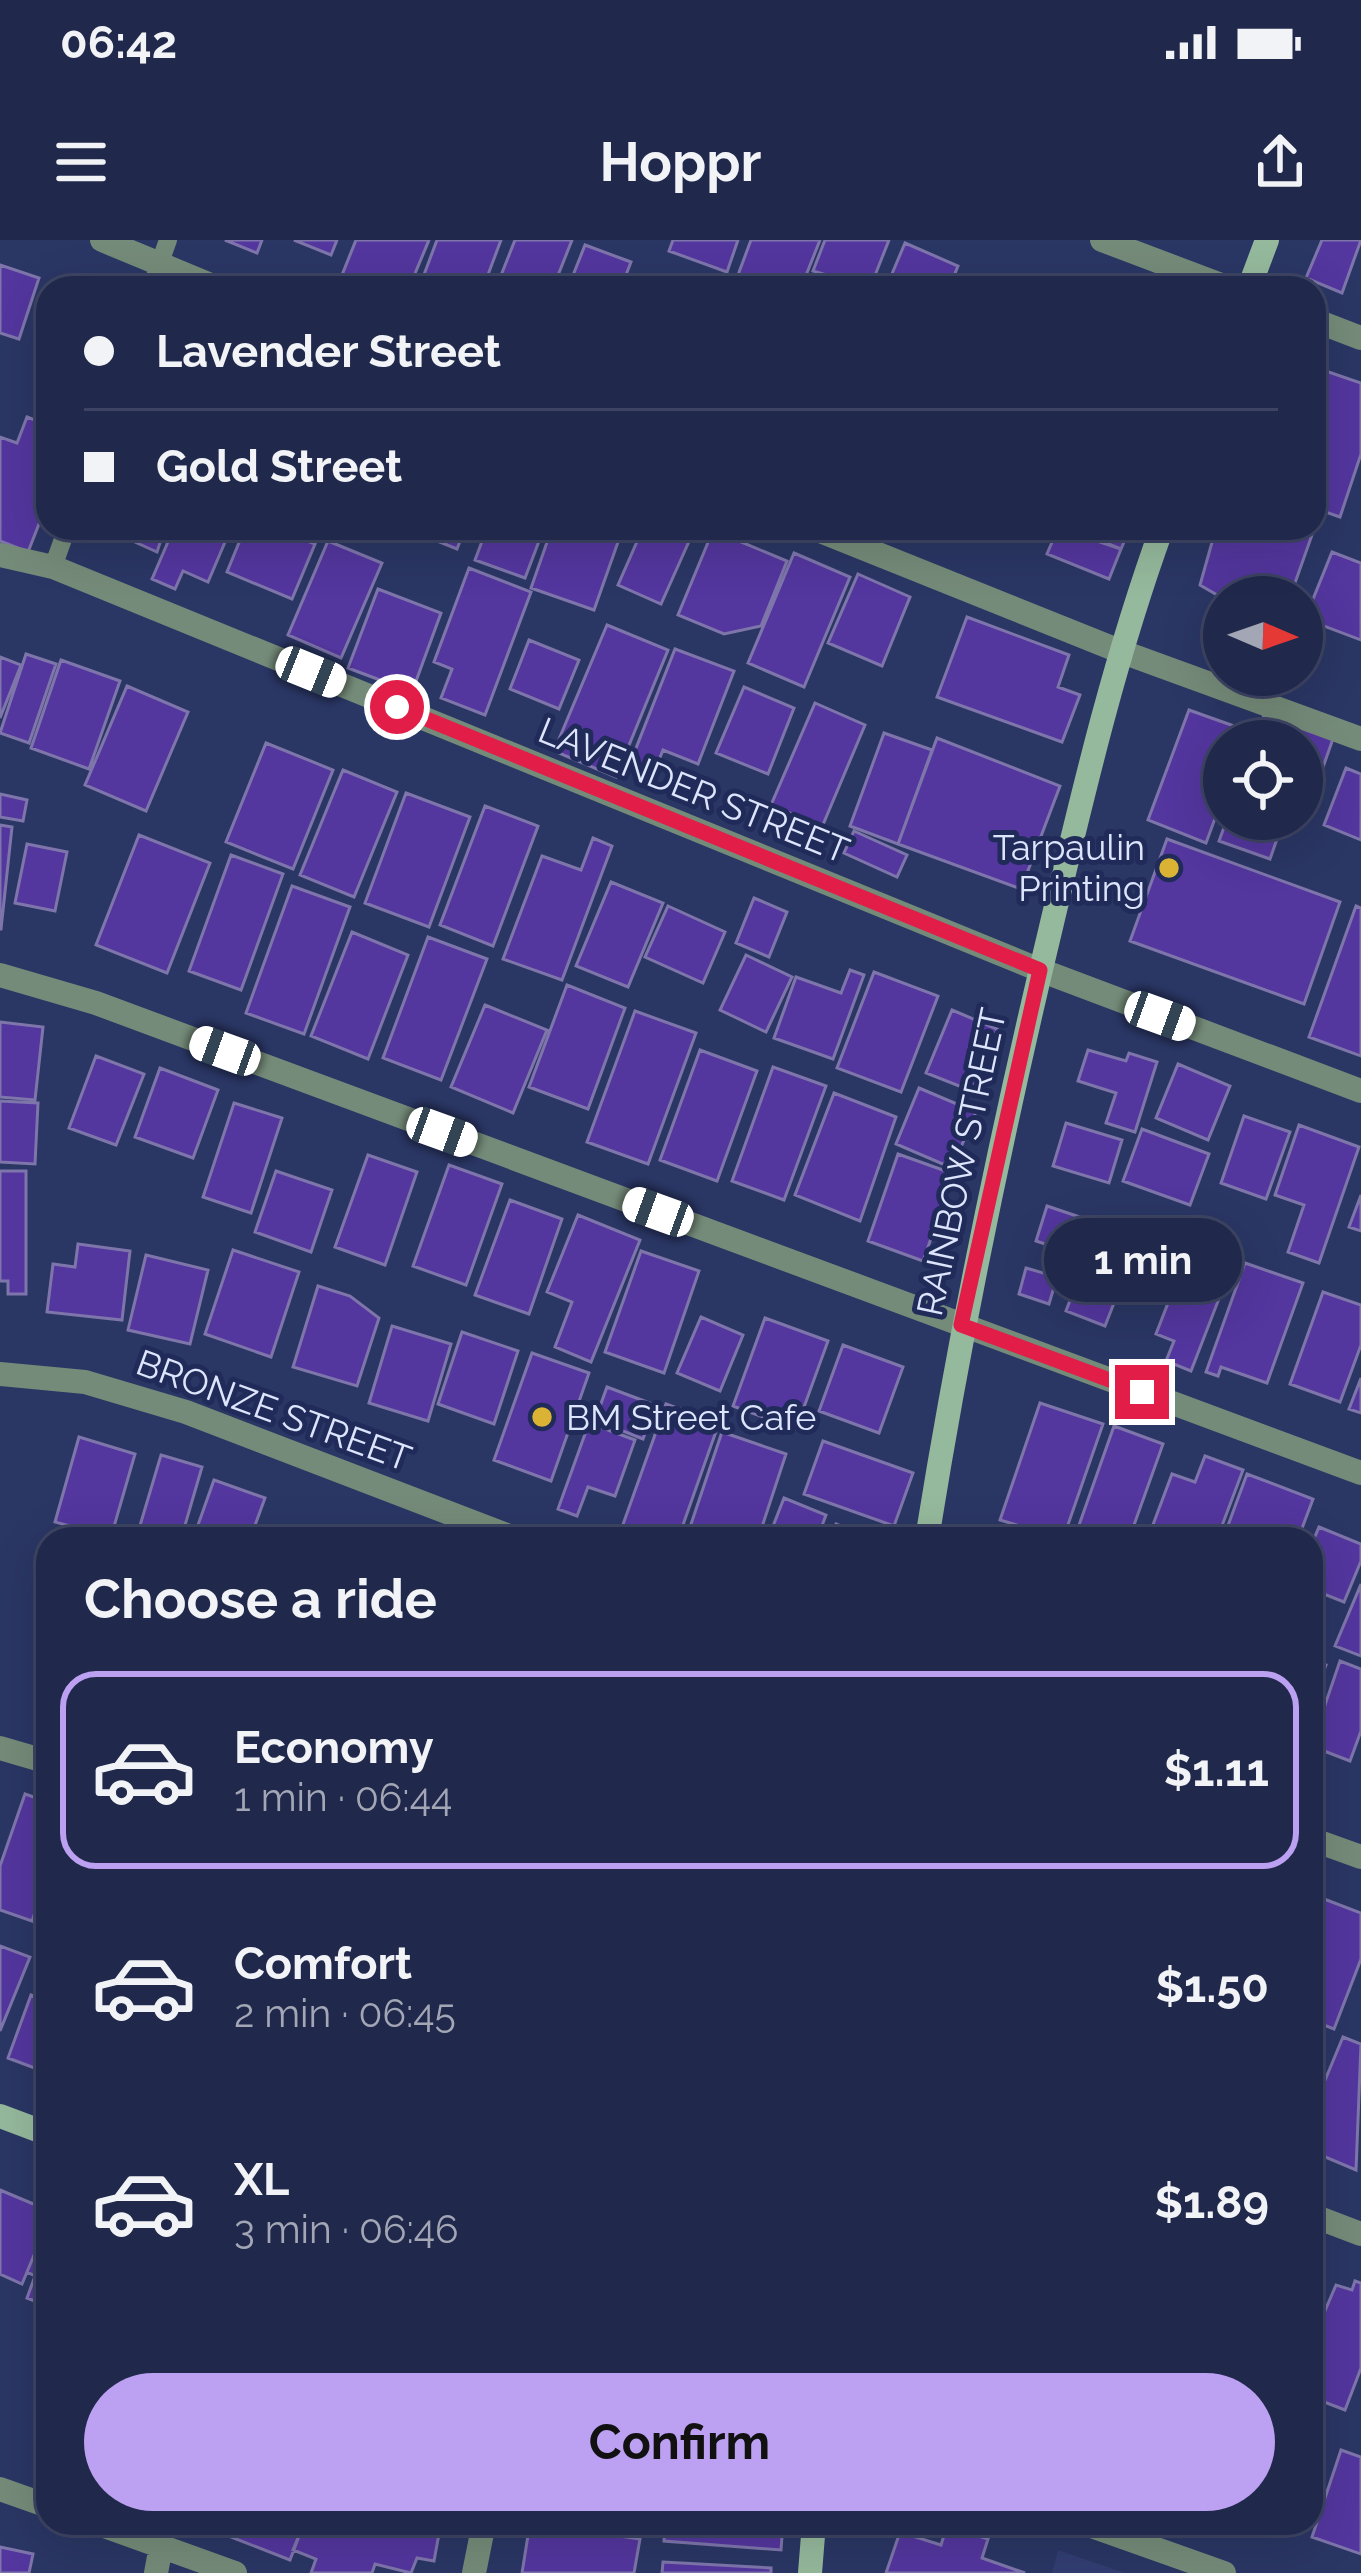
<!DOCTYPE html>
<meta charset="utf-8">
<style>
:root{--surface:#20284b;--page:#2d3455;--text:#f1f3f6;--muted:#a2a6b5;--line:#3d4463;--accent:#bca0f2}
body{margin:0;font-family:Raleway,sans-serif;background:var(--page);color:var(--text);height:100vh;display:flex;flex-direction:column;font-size:45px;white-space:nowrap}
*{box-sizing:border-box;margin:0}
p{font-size:39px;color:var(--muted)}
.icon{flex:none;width:66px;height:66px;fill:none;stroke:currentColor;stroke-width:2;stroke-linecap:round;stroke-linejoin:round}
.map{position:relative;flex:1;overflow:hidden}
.sheet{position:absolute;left:36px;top:1287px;width:1287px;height:1008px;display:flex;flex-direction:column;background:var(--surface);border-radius:36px;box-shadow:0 12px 48px #0002,0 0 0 3px var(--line)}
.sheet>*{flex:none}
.top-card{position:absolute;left:36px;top:36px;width:1290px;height:264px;border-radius:36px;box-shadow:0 12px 48px #0002,0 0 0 3px var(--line);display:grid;align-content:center;height:264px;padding:0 48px;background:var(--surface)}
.needle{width:78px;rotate:92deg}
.tools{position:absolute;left:1203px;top:336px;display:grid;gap:24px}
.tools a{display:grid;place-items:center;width:120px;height:120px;border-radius:50%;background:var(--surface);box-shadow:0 12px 48px #0002,0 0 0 3px var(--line);font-size:60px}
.end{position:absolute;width:54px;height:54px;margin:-27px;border:15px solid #e11d48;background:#fff;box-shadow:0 0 0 6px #fff}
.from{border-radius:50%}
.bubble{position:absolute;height:84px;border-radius:42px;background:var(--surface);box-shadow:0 12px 48px #0002,0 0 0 3px var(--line);font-size:39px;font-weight:700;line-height:84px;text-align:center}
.car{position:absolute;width:36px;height:72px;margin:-36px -18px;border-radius:15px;box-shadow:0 0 9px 3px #0007;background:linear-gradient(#fff 24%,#345 0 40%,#fff 0 76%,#345 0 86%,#fff 0)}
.top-card b{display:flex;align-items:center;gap:42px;height:114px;font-size:45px}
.top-card b+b{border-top:3px solid var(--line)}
.top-card i{width:30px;height:30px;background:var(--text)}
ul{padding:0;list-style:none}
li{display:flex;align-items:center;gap:36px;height:198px;margin:0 24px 18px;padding:0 24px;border:6px solid transparent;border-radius:36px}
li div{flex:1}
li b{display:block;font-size:45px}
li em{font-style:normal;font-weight:700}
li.selected{border-color:var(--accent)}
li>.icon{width:108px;height:108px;stroke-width:1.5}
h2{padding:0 48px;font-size:54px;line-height:144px}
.cta{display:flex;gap:24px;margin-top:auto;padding:24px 48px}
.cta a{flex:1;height:138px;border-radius:72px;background:var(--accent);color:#111;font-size:48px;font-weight:700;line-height:138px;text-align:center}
.status{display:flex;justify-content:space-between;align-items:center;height:84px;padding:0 60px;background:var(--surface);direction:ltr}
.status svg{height:33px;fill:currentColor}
header{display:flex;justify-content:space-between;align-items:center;height:156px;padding:0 48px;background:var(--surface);font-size:54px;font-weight:700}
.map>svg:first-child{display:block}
.built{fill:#323d72}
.building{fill:#53369e;stroke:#7e75ab;stroke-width:3}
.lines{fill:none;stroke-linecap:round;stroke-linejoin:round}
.lane{stroke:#758b79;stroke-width:18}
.street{stroke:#758b79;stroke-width:24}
.secondary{stroke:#95b99c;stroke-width:24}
.route{stroke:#e11d48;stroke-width:15}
.poi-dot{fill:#dab334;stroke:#212b59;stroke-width:4.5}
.labels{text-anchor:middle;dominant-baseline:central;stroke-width:10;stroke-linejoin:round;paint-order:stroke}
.street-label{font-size:36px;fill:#dde5fc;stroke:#212b59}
.poi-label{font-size:36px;fill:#dde5fc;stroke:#212b59;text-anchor:end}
</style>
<div class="status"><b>06:42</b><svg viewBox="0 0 49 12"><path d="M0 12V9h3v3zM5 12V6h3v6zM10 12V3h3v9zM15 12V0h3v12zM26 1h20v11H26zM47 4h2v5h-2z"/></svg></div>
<header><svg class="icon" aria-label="menu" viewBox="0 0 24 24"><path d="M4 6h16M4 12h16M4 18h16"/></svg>Hoppr<svg class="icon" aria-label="share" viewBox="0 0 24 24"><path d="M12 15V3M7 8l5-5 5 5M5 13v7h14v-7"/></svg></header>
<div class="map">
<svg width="1361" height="2333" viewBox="0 0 1361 2333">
<rect width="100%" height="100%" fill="#2a3664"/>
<path class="built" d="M1058 2310 1125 2333H1052Z"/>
<path class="building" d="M225 0H262L257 13Z
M294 0H337L331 15Z
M356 0H429L409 48H345L338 45Z
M437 0H501L483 48H419Z
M515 0H572L553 48H496Z
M673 0H738L727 32 669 11Z
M751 0H820L801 48 735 43Z
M825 0H889L870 48 813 31Z
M1322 0H1361L1342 53 1306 38Z
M905 3 958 26 949 48H886Z
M585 5 631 22 621 48H568Z
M0 25 39 38 19 99 0 93Z
M1314 127 1361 143V214L1340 277 1314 268Z
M27 177 48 185V261L28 312 0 301V197L17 203Z
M1314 276 1318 278 1290 357 1224 359 1200 345 1216 288H1314Z
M104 288H165L157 312Z
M174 288H231L208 342 183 331 175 349 152 339Z
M245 288H275L315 304 292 359 227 332Z
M405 288H465L457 309Z
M487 288H544L525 338 475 320Z
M552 288H623L594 370 531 348Z
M643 288H695L661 364 618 345Z
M714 288H747L741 302 787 321 761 386 724 394 678 375Z
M1058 288 1121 309 1109 339 1047 314Z
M1069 288H1130L1121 309Z
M328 301 382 323 341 418 288 395Z
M1332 312 1361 323V400L1305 379Z
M794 313 850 337 804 447 748 423Z
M469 328 531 352 485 475 441 458 452 429 434 422Z
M858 334 910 357 882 426 828 403Z
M378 349 441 373 412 452 348 428Z
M967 377 1069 415 1058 447 1080 455 1062 502 937 457Z
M607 385 668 410 616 537 554 511Z
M529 400 579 420 559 469 510 449Z
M675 409 734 431 698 524 663 510 655 530 631 521Z
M26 414 56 424 29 503 0 493Z
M0 417 21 425 0 478Z
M61 420 120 441 89 529 31 508Z
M127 446 188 472 146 571 85 545Z
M744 447 794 468 768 534 716 513Z
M815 463 865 485 822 587 771 565Z
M1189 470 1248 491 1244 501H1224V554L1206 603 1148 580Z
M1265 472 1334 496 1304 581 1298 579 1302 501H1255Z
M884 493 932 510 898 604 850 586Z
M937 498 1060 546 1021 649 898 604Z
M266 503 333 530 293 629 226 602Z
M1346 528 1361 534V600L1324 585Z
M343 530 397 552 354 657 300 635Z
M406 553 470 577 429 687 365 663Z
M0 554 27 560 23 581 0 577Z
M485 566 538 586 493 706 440 685Z
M1227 579H1284L1270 619 1219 601Z
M0 585 12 587 1 689H0Z
M854 591 907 615 897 637 844 613Z
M139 595 210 623 167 733 96 705Z
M593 598 612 606 562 740 503 719 542 616 581 630Z
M1167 599 1340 662 1304 764 1130 701Z
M27 604 67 612 55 671 15 663Z
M231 615 283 634 241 750 189 731Z
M611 642 663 663 628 747 576 726Z
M292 646 350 667 304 794 246 773Z
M754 658 787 672 769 717 736 703Z
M668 666 725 692 703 743 645 717Z
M1356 666 1361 668V816L1309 797Z
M352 692 408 715 368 819 311 796Z
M428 697 487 719 441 840 383 818Z
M746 715 792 737 766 792 720 770Z
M850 730 864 735 833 819 774 798 796 737 841 753Z
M874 732 938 756 901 852 837 828Z
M567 745 625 768 588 869 529 847Z
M485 765 547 790 513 873 451 847Z
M952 770 997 789 972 851 926 833Z
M635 771 696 793 648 924 587 902Z
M0 782 43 787 35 860 0 857Z
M700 810 757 831 717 941 660 920Z
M1088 810 1126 821 1129 813 1157 822 1135 892 1106 883 1116 853 1078 841Z
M96 816 144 834 116 905 69 888Z
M1178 824 1230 846 1208 900 1156 878Z
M773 827 826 846 784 960 732 941Z
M160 828 218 850 193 918 135 897Z
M919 848 976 872 952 928 896 904Z
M834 853 896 877 860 981 795 955Z
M0 861 38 863 35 924 0 922Z
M234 863 282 878 251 973 203 957Z
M1244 876 1290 892 1266 959 1221 943Z
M1066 883 1122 900 1109 943 1053 926Z
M1299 885 1359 907 1319 1023 1288 1012 1304 965 1275 955Z
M1142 889 1209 914 1190 965 1123 941Z
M898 914 954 934 923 1021 868 1001Z
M368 915 417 932 385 1025 335 1007Z
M449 925 502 944 466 1045 413 1026Z
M0 931H26V1054H8V1041H0Z
M276 931 332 950 311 1012 255 992Z
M1361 955V991L1349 987Z
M510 960 562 979 529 1074 475 1055Z
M1047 966 1169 1007 1157 1041 1036 1001Z
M578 975 640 1000 591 1122 555 1107 572 1062 547 1052Z
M78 1004 130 1011 122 1080 47 1072 53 1024 75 1027Z
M233 1010 299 1032 271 1117 205 1094Z
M641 1011 699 1031 664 1133 605 1112Z
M146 1015 208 1030 190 1104 128 1090Z
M1184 1022 1227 1038 1191 1131 1166 1121 1174 1101 1156 1094Z
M1245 1023 1303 1043 1267 1143 1221 1127 1218 1136 1206 1132Z
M1026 1028 1057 1037 1049 1064 1019 1054Z
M1082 1029 1121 1045 1105 1086 1066 1071Z
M318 1046 350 1056 379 1078 357 1146 293 1127Z
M1323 1052 1361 1065V1105L1340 1162 1290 1144Z
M701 1077 743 1095 720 1151 677 1133Z
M765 1078 828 1101 796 1189 733 1166Z
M392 1086 451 1104 428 1181 369 1163Z
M462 1092 518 1111 494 1184 438 1164Z
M843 1105 903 1127 879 1193 819 1171Z
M532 1113 589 1133 551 1241 494 1220Z
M1361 1138V1173L1349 1169Z
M607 1147 655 1165 643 1199 595 1180Z
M1040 1163 1103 1184 1063 1299 1000 1280Z
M666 1164 719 1183 678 1299H646L621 1290Z
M589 1183 635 1200 615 1256 588 1247 577 1276 558 1269Z
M1114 1186 1163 1204 1129 1299H1108L1078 1288Z
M722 1192 786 1214 758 1299H686Z
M79 1197 135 1214 111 1297 55 1282Z
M823 1201 913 1233 894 1286 804 1254Z
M161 1215 202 1227 181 1299H136Z
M1205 1216 1243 1230 1217 1299H1178L1151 1290 1172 1234 1195 1242Z
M1247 1234 1313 1259 1298 1299H1223Z
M214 1240 265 1258 250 1299H193Z
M784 1258 826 1275 817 1299H768Z
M836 1284 873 1299H830Z
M1319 1287 1361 1304V1321L1344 1362 1311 1349V1306Z
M1361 1344V1416L1335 1406Z
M48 1414V1462L36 1459Z
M1311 1420 1326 1425 1311 1465Z
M1340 1421 1361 1429V1491L1350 1521 1311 1506Z
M25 1554 48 1562V1635L32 1681 0 1670V1626Z
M1311 1654 1361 1673V1719L1334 1789 1311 1780Z
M0 1706 30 1717 0 1791Z
M31 1755 48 1762V1833L8 1818Z
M1343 1797 1361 1804 1356 1930 1311 1911V1874Z
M0 1950 48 1970V2012L37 2008 22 2044 0 2034Z
M37 2008 48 2012V2066L27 2058 35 2036 27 2032Z
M1355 2041 1361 2043V2128L1345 2170 1311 2157V2076L1321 2080 1336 2045 1352 2050Z
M1341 2210 1361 2217V2314L1312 2297Z
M216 2283H304L290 2320 213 2290Z
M304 2283H441L434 2321 417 2318 411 2333 375 2324 372 2333H311L316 2319 293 2310Z
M530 2283 640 2299 634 2333H522Z
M665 2283H783L781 2310 664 2301Z
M947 2286 988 2299 982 2318 1025 2333H886L900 2292 941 2305Z
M0 2307 33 2314 29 2333H0Z
M663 2322 771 2328V2333H662Z"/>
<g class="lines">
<path class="lane" d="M151 48 168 0
M53 327 67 288"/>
<path class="street" d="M102 0 218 48
M1102 0 1229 48
M1314 80 1361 98
M813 288 1117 410 1361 499
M0 315 53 327 1040 730 1361 851
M0 735 96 763 1361 1233
M0 1134 85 1142 186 1172 517 1299
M0 1508 48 1522
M1311 1599 1361 1617
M1311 1975 1361 1994
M0 2249 48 2266
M96 2283 235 2333
M1083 2283 1224 2333
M156 2333 161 2306
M474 2333 484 2283"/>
<path class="secondary" d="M1249 48 1267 0
M927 1299C960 1092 1003 887 1052 683 1084 549 1115 417 1162 288
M0 1876 48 1894
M810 2333 814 2283"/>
</g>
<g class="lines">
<path class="route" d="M397 467 1040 730 961 1085 1142 1152"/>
</g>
<g class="poi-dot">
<circle cx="1169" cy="628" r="12"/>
<circle cx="542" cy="1177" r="12"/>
</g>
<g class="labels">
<g class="street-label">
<text transform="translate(694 550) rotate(22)">LAVENDER STREET</text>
<text transform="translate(961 922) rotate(-78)">RAINBOW STREET</text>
<text transform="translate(274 1170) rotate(20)">BRONZE STREET</text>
</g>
<g class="poi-label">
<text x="1145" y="607">Tarpaulin<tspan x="1145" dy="41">Printing</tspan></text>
<text x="566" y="1177" text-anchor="start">BM Street Cafe</text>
</g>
</g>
</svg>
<div class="tools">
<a><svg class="needle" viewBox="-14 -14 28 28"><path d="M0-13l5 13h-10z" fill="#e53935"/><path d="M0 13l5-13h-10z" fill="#a2a6b5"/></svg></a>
<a><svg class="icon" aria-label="locate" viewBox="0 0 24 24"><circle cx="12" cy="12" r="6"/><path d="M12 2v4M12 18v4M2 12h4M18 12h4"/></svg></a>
</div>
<i class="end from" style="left:397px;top:467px"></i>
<i class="end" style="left:1142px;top:1152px"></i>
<div class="bubble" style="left:1044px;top:978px;width:198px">1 min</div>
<i class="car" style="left:311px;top:432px;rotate:112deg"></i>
<i class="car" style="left:1160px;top:776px;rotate:110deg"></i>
<i class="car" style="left:225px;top:811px;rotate:290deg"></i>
<i class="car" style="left:442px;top:892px;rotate:110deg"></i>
<i class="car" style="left:658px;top:972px;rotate:290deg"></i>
<div class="top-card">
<b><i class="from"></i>Lavender Street</b>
<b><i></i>Gold Street</b>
</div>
<section class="sheet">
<h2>Choose a ride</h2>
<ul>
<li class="selected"><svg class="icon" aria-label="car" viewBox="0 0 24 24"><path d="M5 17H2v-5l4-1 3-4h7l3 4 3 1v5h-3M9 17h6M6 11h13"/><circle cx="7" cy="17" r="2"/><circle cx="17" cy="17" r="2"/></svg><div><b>Economy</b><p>1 min · 06:44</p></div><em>$1.11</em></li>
<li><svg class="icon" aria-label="car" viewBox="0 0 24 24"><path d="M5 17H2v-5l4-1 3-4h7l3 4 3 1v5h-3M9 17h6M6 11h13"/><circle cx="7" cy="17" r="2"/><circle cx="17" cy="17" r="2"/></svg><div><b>Comfort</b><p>2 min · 06:45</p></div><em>$1.50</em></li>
<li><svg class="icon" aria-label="car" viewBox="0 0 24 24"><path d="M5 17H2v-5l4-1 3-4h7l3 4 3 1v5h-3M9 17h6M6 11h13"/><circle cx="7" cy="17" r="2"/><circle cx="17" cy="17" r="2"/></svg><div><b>XL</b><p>3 min · 06:46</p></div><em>$1.89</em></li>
</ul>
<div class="cta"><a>Confirm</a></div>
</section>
</div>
